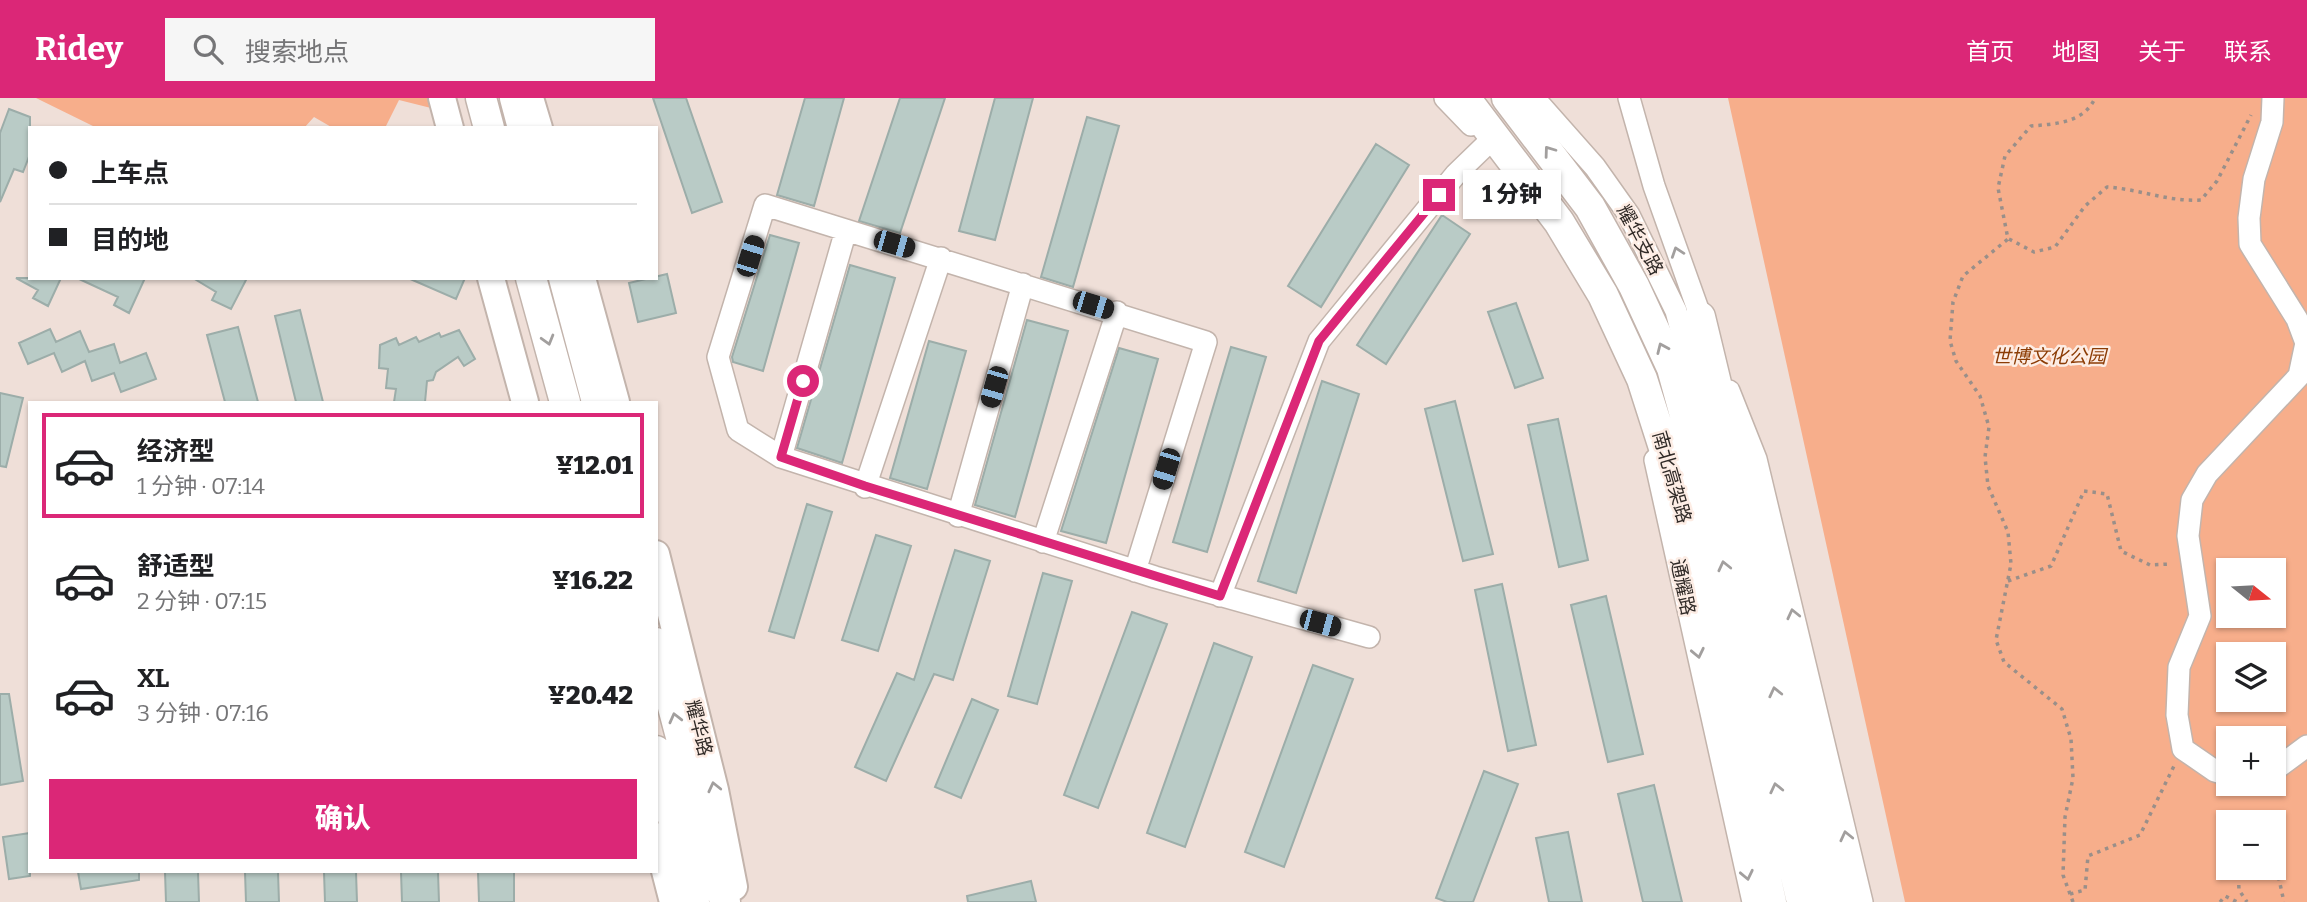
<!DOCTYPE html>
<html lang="zh">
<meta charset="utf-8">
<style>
:root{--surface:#fff;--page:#f6f6f6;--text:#202124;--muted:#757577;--line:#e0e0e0;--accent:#db2777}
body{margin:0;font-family:Bitter,"Noto Sans SC",serif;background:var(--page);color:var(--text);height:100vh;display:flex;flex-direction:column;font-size:26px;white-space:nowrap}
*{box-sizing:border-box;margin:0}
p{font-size:23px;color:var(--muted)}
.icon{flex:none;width:38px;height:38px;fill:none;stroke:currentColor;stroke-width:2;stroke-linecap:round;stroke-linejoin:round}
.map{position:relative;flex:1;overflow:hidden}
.sheet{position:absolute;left:28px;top:303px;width:630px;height:472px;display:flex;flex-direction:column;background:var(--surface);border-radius:0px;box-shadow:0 2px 5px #0004}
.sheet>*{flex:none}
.banner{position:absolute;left:28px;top:28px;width:630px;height:154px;border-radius:0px;box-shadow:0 2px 5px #0004;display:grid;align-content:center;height:154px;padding:0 21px;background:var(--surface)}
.needle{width:46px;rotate:108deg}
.tools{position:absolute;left:2216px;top:460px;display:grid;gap:14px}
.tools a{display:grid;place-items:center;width:70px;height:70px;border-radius:0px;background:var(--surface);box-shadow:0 2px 5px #0004;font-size:35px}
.end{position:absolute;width:32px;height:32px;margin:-16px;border:9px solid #db2777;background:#fff;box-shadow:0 0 0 4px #fff}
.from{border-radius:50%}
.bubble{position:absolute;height:49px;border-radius:0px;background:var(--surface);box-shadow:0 2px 5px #0004;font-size:23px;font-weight:800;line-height:49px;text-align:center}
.car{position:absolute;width:21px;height:42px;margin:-21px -10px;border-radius:9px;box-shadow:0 0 5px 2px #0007;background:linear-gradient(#222 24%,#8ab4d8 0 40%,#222 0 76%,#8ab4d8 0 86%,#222 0)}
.banner b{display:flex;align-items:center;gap:24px;height:66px;font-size:26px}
.banner b+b{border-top:2px solid var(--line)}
.banner i{width:18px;height:18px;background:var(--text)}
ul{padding:12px 0 0;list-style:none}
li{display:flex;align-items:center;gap:21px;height:105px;margin:0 14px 10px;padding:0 7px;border:4px solid transparent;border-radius:0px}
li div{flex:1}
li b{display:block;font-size:26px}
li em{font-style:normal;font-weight:800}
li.selected{border-color:var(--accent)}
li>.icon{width:63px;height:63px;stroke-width:1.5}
.primary-button{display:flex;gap:14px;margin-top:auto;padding:14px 21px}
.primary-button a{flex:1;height:80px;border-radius:0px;background:var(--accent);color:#fff;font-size:28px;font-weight:800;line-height:80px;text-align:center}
header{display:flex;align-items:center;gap:42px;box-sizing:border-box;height:98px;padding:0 35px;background:var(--accent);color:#fff}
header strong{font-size:33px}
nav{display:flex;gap:38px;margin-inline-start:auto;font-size:24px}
.search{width:490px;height:63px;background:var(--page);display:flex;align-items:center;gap:18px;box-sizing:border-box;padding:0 24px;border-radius:0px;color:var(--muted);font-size:26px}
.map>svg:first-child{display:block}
.green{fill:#f7ae8b;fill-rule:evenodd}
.building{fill:#b9cbc6;stroke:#9cada9;stroke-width:2}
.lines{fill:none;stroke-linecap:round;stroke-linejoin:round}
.minor-casing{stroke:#c3b4ac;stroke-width:24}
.major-casing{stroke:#c3b4ac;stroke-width:30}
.highway-casing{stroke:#c3b4ac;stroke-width:33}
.path{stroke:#9a8f89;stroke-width:3.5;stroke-dasharray:3.5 5;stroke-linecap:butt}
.minor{stroke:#fff;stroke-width:21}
.major{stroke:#fff;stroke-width:26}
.highway{stroke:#fff;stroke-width:30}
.oneway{stroke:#a29f9e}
.route{stroke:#db2777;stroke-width:9}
.labels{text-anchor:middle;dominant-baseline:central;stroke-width:5;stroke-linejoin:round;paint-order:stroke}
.street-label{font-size:19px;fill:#302a27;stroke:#fdede5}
.park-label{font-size:19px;font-style:italic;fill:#8c3c05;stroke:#fdede5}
</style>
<header>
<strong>Ridey</strong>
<div class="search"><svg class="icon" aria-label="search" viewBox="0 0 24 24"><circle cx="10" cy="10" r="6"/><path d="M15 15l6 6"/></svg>搜索地点</div>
<nav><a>首页</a><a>地图</a><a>关于</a><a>联系</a></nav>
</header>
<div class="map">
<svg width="2307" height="804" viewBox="0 0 2307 804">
<rect width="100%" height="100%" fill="#efdfd8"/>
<path class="green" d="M36 0H435L439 12 399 2 385 30H333L314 19 304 30H97Z
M1728 0H2307V804H1905ZM2228 472H2273V518H2228ZM2228 556H2273V602H2228ZM2228 640H2273V686H2228ZM2228 724H2273V770H2228Z"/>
<path class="building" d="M653 0H686L722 104 692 115Z
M805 0H844L814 108 777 97Z
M900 0H945L900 135 859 123Z
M995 0H1033L995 142 959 133Z
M9 11 30 19V56L23 74 14 71 0 104V35Z
M1087 19 1119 28 1073 189 1041 179Z
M1376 46 1409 67 1321 209 1288 188Z
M1442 117 1470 136 1386 266 1357 247Z
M770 137 799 145 763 273 733 264 732 259Z
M850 167 895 180 842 365 797 350Z
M667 176 676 215 638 224 629 185Z
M16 180H61L48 208 33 200 38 192Z
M77 180H145L129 215 114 207 118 199Z
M193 180H247L231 211 212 202 216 194Z
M408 180H465L456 201Z
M1516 205 1543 280 1515 290 1488 214Z
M300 212 323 304H296L275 218Z
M1027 222 1068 233 1015 419 975 407Z
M238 229 258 304H225L207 237Z
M50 231 56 244 80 233 89 254 114 246 120 265 146 255 156 281 121 294 114 275 92 283 85 263 62 274 54 255 28 266 19 245Z
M459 232 475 261 464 268 458 259 436 274 433 282 427 283 425 304H394L396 291 386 290 388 271 379 270 380 247 396 240 399 247 416 239 419 244 439 235 441 239Z
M929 243 966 253 927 391 890 380Z
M1231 249 1266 259 1207 454 1173 444Z
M1119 250 1158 261 1106 445 1061 433Z
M1322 283 1359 296 1296 495 1258 483Z
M0 295 23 300 6 369 0 368Z
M1455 303 1493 456 1463 463 1425 311Z
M1558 321 1588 462 1559 469 1528 327Z
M807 406 832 414 794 540 769 533Z
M876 437 911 448 878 553 842 542Z
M955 452 990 463 953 582 934 576 886 683 855 669 897 575 914 582Z
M1043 475 1072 483 1037 606 1008 598Z
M1502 486 1536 647 1508 653 1475 492Z
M1606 498 1643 656 1608 664 1571 507Z
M1132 514 1167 526 1098 710 1064 697Z
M1214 545 1252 559 1185 749 1147 735Z
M1313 567 1353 581 1284 769 1245 754Z
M0 596H9L23 683 0 687Z
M972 601 998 612 961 700 935 689Z
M1484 673 1518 686 1473 804H1447L1436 800Z
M1654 687 1682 804H1643L1618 696Z
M1568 734 1582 804H1549L1536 740Z
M30 735V778L9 781 3 739Z
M78 774H139V782L81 791Z
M165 774H198L199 804H166Z
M245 774H278L279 804H246Z
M324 774H356L357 804H325Z
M401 774H438L439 804H402Z
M478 774H514V804H479Z
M1031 783 1036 804H968L967 798Z"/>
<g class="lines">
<defs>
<path id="minor" d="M1445 0 1471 27
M1534 0 1595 69 1629 117 1676 213 1754 502 1822 804
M1629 0 1654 88 1705 231
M1729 293 1756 361 1862 804
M781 359 846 132
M1655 362 1753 804
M865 389 941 160
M958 418 1023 186
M1043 444 1117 214
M1135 473 1206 244 765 107 718 259 738 332 781 359 1155 479 1369 539
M1220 498 1319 243 1456 76 1488 45
M2273 673 2307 648
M2228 677 2215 673 2183 651 2177 617 2179 569 2200 518 2188 438 2192 402 2207 376 2299 278 2306 245 2297 221 2250 146 2249 120 2254 81 2272 24 2273 0"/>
<path id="major" d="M442 0 450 30
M530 0 539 30
M491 180 525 304
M582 180 616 304
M656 456 715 692 734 789
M656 738 673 804"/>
<path id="highway" d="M481 0 489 30
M515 0 523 30
M1465 0 1559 124 1603 197 1642 281 1682 406 1771 804
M1507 0 1590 109 1634 188 1672 270 1709 404 1802 804
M531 180 565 304
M564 180 597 304
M1700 219 1727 331
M1703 308 1737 372 1773 500 1844 804
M656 545 725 804
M656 653 694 804"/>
</defs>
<use href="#minor" class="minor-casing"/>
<use href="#major" class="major-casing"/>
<use href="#highway" class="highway-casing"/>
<path class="path" d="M2009 141 2034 154 2055 149 2085 108 2107 89C2139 91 2168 104 2201 102L2217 83 2251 17
M2008 483 2051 468 2084 393 2107 396 2121 453 2150 467 2171 466
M2273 754 2284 804
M2238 770 2239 792 2247 804
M2070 796 2085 792 2088 758 2140 737 2174 668
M2073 804 2063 777 2065 719 2073 680 2071 641 2062 611 2004 564 1996 542 2011 466 2008 434 1988 388 1985 359 1989 329 1980 298 1956 263 1950 243 1953 204 1963 178 2008 141 1998 90 2005 58 2031 28C2055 26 2084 25 2095 0
M2220 804 2225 798 2237 804"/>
<use href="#minor" class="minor"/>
<use href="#major" class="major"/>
<use href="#highway" class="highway"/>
</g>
<defs><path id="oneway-chevron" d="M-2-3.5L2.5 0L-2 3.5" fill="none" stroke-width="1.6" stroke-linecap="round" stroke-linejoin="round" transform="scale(1.75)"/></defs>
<g class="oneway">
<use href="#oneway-chevron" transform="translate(1549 53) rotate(-126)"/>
<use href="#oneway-chevron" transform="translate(1677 154) rotate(-109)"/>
<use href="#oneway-chevron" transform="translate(548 242) rotate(74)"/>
<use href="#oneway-chevron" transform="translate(1662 250) rotate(-114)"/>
<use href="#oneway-chevron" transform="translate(1724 468) rotate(-103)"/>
<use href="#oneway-chevron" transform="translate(1793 516) rotate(-103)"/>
<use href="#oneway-chevron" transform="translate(1698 555) rotate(78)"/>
<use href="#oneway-chevron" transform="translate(1775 594) rotate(-103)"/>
<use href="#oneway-chevron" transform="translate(675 620) rotate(-104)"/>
<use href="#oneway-chevron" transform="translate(714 689) rotate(-103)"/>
<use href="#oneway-chevron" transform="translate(1776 690) rotate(-103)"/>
<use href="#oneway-chevron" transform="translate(1846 738) rotate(-103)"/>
<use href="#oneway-chevron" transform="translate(1747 777) rotate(78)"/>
</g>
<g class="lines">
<path class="route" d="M803 283 781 359 865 388 1220 498 1319 243 1439 97"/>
</g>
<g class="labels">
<g class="street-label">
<text transform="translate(1640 142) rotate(62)">耀华支路</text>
<text transform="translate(1672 379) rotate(74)">南北高架路</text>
<text transform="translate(1683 489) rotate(78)">通耀路</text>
<text transform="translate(699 630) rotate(76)">耀华路</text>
</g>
<g class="park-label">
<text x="2049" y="258">世博文化公园</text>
</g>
</g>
</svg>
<div class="tools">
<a><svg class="needle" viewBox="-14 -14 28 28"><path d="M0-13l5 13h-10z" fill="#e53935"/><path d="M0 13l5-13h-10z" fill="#757577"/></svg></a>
<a><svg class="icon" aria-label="layers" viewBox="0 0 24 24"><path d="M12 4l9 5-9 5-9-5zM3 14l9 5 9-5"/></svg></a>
<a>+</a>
<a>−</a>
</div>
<i class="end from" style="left:803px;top:283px"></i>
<i class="end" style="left:1439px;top:97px"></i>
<div class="bubble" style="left:1463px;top:72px;width:98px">1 分钟</div>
<i class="car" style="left:894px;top:146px;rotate:106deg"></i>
<i class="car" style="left:750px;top:158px;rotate:17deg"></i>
<i class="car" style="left:1093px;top:207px;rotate:107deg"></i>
<i class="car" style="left:994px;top:289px;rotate:196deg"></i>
<i class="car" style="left:1166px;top:371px;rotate:197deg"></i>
<i class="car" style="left:1320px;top:525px;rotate:105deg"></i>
<div class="banner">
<b><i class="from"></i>上车点</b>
<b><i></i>目的地</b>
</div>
<section class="sheet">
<ul>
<li class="selected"><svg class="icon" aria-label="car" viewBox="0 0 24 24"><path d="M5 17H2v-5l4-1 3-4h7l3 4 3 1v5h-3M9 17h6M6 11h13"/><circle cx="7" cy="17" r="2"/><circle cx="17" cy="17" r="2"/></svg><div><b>经济型</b><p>1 分钟 · 07:14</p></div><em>¥12.01</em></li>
<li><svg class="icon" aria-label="car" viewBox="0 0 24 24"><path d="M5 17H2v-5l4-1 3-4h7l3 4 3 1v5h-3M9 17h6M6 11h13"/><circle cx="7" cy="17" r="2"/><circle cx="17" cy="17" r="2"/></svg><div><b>舒适型</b><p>2 分钟 · 07:15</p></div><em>¥16.22</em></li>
<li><svg class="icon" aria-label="car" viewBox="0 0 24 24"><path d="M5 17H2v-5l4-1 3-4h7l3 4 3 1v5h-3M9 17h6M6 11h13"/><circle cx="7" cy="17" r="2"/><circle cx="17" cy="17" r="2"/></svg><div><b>XL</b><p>3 分钟 · 07:16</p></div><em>¥20.42</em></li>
</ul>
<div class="primary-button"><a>确认</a></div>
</section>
</div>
